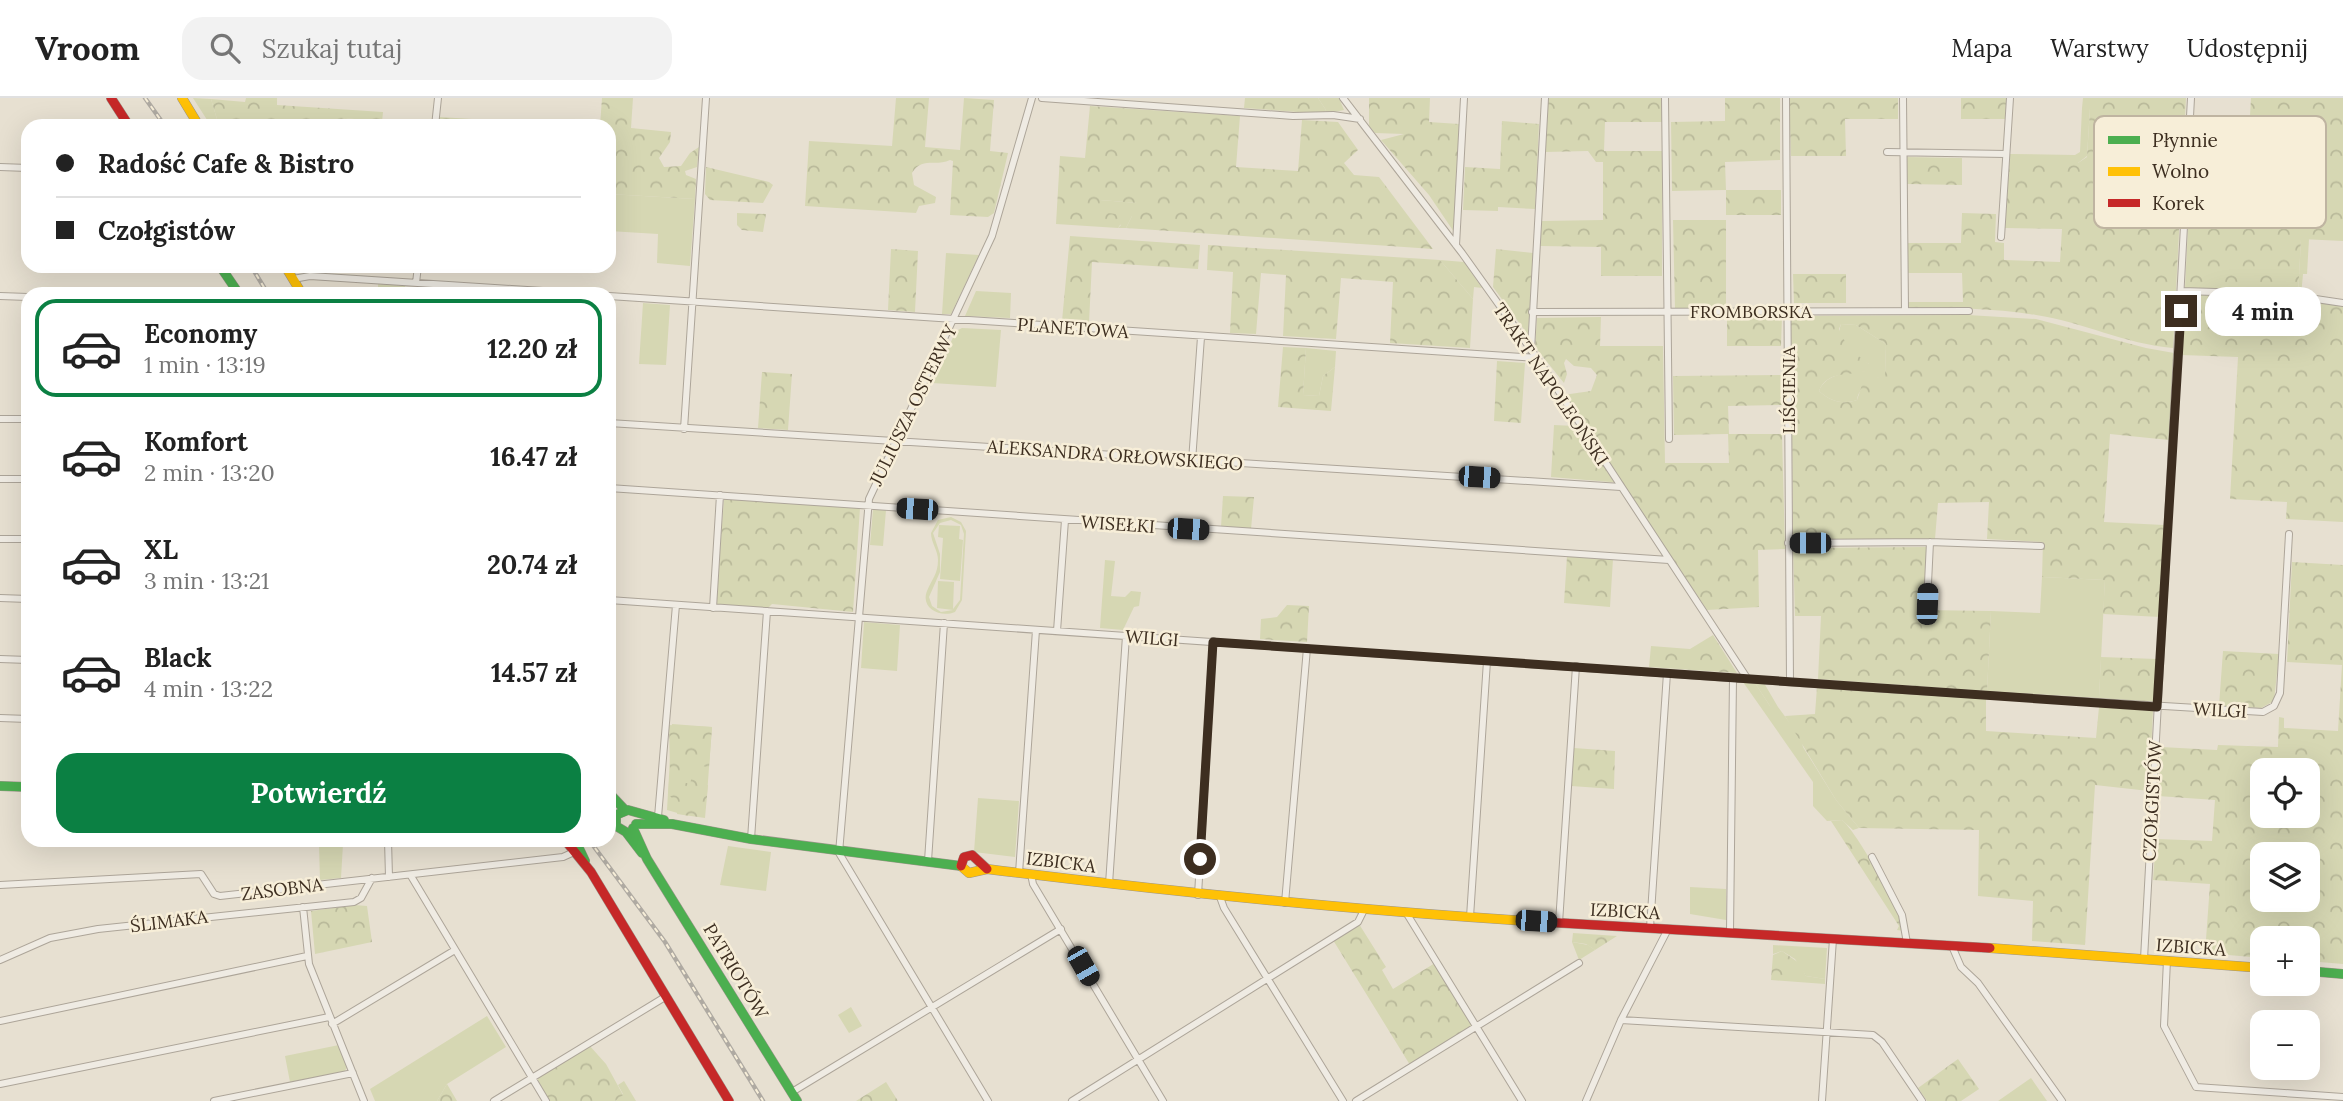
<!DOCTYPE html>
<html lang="pl">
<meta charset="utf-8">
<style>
:root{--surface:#fff;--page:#f2f2f2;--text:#222;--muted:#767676;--line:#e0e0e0;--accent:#0b8043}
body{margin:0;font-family:Lora,serif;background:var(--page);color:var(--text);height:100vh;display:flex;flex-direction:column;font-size:26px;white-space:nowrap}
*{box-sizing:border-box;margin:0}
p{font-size:23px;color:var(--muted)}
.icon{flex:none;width:38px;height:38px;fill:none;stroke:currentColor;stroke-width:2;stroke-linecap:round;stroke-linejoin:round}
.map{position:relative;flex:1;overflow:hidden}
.sheet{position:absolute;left:21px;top:189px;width:595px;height:560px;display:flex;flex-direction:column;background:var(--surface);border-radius:21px;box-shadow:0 7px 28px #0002}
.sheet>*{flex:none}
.banner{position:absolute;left:21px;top:21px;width:595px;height:154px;border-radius:21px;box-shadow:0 7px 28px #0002;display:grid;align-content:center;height:154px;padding:0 35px;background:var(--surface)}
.tools{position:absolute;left:2250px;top:660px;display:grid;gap:14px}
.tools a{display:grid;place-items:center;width:70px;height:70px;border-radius:14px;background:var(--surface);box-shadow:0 7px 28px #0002;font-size:35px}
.end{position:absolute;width:32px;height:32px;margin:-16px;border:9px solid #3d2e20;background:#fff;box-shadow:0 0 0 4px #fff}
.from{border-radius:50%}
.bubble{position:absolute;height:49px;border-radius:21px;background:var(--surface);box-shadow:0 7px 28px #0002;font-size:23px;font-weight:800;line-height:49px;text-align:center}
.car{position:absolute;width:21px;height:42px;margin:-21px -10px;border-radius:9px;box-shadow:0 0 5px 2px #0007;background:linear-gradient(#222 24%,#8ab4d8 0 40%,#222 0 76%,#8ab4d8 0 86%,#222 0)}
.banner b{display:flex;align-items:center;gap:24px;height:66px;font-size:26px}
.banner b+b{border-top:2px solid var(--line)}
.banner i{width:18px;height:18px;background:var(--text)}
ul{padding:12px 0 0;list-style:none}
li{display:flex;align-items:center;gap:21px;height:98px;margin:0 14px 10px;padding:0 21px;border:4px solid transparent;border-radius:21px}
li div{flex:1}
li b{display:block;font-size:26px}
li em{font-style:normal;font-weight:800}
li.selected{border-color:var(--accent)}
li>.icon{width:63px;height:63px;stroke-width:1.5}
.cta{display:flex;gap:14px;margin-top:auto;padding:14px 35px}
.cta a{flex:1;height:80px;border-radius:21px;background:var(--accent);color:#fff;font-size:28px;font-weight:800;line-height:80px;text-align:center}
header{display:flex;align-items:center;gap:42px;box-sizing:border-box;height:98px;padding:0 35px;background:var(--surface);border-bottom:2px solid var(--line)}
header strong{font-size:33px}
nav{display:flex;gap:38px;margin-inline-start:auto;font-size:24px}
.search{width:490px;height:63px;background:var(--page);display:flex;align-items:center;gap:18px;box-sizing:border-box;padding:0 24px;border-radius:21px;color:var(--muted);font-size:26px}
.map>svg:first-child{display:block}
.green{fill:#d6d7b3;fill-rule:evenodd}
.forest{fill:url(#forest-crowns);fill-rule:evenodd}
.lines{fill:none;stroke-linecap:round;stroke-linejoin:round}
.street-casing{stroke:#ada599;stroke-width:8}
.fast-casing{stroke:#9c958a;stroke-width:10}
.slow-casing{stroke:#9c958a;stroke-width:10}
.jam-casing{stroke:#9c958a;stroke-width:10}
.street{stroke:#efebe3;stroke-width:6}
.fast{stroke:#4caf50;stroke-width:9}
.slow{stroke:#ffc107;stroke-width:9}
.jam{stroke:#c62828;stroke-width:9}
.rail-casing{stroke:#afaaa2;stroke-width:4.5}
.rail{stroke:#f7eed8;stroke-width:2;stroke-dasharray:5;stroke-linecap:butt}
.route{stroke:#3d2e20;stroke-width:9}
.labels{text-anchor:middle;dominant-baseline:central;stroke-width:5;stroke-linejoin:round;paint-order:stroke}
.street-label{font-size:18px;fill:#3d2e20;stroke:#f7eed8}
.key{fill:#f7eed8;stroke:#bfb4a1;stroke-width:2}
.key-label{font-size:19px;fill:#3d2e20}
</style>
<header>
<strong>Vroom</strong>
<div class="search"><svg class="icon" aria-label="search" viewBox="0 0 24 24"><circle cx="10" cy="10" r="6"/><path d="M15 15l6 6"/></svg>Szukaj tutaj</div>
<nav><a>Mapa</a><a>Warstwy</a><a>Udostępnij</a></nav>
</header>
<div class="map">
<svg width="2343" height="1003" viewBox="0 0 2343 1003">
<defs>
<pattern id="forest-crowns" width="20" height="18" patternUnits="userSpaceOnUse" patternTransform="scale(1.75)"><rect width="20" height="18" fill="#d6d7b3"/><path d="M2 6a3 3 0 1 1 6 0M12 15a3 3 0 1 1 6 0" fill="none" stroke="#b9b99a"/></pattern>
</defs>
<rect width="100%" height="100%" fill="#e7e0d1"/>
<path class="green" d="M193 0 211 1 219 28H211Z
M1318 0H1339L1344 12 1325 16 1326 12Z
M2082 10H2090L2087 58 2078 65H2009L2010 56 2075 57 2080 54Z
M345 20 382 24V28H332V24Z
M609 96 695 101 690 168 657 165 658 136 609 133Z
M1100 102 1138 105 1137 118H1132L1126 130H1118L1121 127 1100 114Z
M2301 141H2309L2307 176H2303L2301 198 2298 197Z
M946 155 979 157 951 216H942Z
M1440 162 1464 164 1482 190 1474 189 1473 201Z
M378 186 405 188V196H378Z
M976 193 1011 195 1010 220 965 218Z
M643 205 670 207 666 267 639 266Z
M1841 226 1856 227 1886 246 1885 278C1872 280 1859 288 1857 302 1842 307 1830 303 1819 293 1826 275 1848 275 1865 273L1869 266C1856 259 1834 244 1841 226Z
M962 230 1001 232 996 289 932 285 956 233Z
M1306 250 1336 253 1335 269 1323 278 1319 298 1303 297Z
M873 411 886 412 883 448 870 447Z
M951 419 961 424 966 433 962 502 955 514C941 520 920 511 927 493 932 481 938 476 938 462 938 452 931 445 931 435L938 422ZM951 422 961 427 964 436 960 502 953 511 954 484 938 483 937 510 953 512 941 514 932 508 929 499 940 474V456L933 435 940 425Z
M939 427 960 428 959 441 963 442 960 483 940 481 943 440 938 439Z
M1105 462 1115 463 1111 498 1125 499 1131 493 1141 494 1139 508 1134 509 1123 532 1100 530Z
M2042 479 2105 482 2099 600 1987 593 1991 513 2040 515Z
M864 524 900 527 897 573 861 570Z
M1743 584 1755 585 1770 608 1778 609 1801 640 1803 649 1836 702 1859 730 1853 732 1842 722 1827 723 1813 708V684Z
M672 626 712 629 707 697 689 699 688 718 667 712Z
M978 700 1019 703 1015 759 974 754Z
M343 746 341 780 320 782 319 747Z
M728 748 771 754 766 793 720 787Z
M1690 789 1726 791V822L1690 816Z
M1572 844 1588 847 1595 852 1579 862Z
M1773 847 1827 850 1825 881 1806 878 1795 861 1782 853 1773 856Z
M851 909 862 928 849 935 838 917Z
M487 918 506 949 447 986 437 1003H375L370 991Z
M339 947 348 968 344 974 290 984 285 958Z
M2031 980 2047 1003H1998Z
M624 983 636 1003H615L623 996 618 987Z"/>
<path class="forest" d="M246 0H277V7L383 14 382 24 345 20 333 24 332 28H219L211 1 245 4Z
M602 0H633L631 30 671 34 670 44 659 60 664 69 681 68 690 55 699 49 697 69 685 73 686 77 696 81 695 101 609 96V28H600Z
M896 0H929L925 49 960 52 964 0 994 2 990 53 1008 55 994 115 988 119 950 117 953 63 950 62C936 69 922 58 912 75L914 87 936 99 935 105 919 108 916 115 805 108 809 43 892 48Z
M1245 0H1318L1326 12 1325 16 1244 10Z
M1369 0H1430L1429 24 1459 26 1454 134 1429 97 1381 42 1404 36 1375 35 1369 28Z
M1548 0H1662V24H1605L1604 53H1662V178H1601V149L1540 148 1542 123 1603 122V64H1596L1588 53 1545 54Z
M1725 0H1780V62L1725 64 1726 92H1781V117H1726V92L1672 93 1671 24 1725 23Z
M1789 0H1898V21H1845L1846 58H1791Z
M1961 0H2007L2005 21H1961Z
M2083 0H2186L2173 250C2125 246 2083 224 2036 217 1994 210 1952 210 1908 210V204H1963L1962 175H1908V145H1961L1962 115 1996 116 1995 144 2004 145V162L2060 164 2062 131 2005 130 2009 65H2078L2087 59 2090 11 2082 10Z
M2251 0H2343V143L2301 141 2298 197 2244 191 2185 190 2191 69 2247 72Z
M1090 8 1240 18 1236 69 1298 73 1302 22 1338 24 1358 52 1344 65 1354 77 1379 79 1433 151 1126 130 1132 118H1137V105L1100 102V114L1116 116 1124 121 1118 130 1056 126 1060 58 1085 60Z
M439 19 588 28H438Z
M1502 23 1539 26 1535 111 1498 109V113L1463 112 1465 69 1500 71Z
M1906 59 1962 60V87L1907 86Z
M706 69 769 84 773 87 763 105 710 102 705 96Z
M737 115 766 116 763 134 742 132 737 127Z
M1673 122H1726V210H1675Z
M1070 138 1200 147 1198 171 1092 164 1089 225 1062 223Z
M1208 147 1440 162 1473 201 1470 250 1390 245 1393 184 1341 180 1336 241 1283 238 1286 177 1261 175 1256 236 1230 235 1233 174 1207 172Z
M891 151 918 153 915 214 888 212Z
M1496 151 1533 155 1528 237 1493 189Z
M1793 176H1846V205H1794Z
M2184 194 2254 198 2343 208V424L2286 421 2287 404 2230 401 2238 259 2181 257Z
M1968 217 2036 221 2146 250 2174 255 2169 342 2110 336 2104 424 2164 427 2160 519 2103 516 2105 482 2042 479 2043 444 1987 441 1989 404 1938 405 1935 441H1793L1791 218ZM1841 226 1856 227 1886 246 1885 277 1863 284 1857 302C1842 307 1830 303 1819 293 1828 270 1852 280 1871 271L1869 266 1848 250 1839 231Z
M1727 218H1782L1781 248H1727Z
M1601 219 1600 248H1663L1665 365H1729L1728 336 1674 337 1673 278 1782 277V307L1728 308 1729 336H1782L1785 451 1758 452 1759 509 1707 512 1622 385 1551 379 1554 327 1575 328 1591 352 1597 349 1563 297 1591 293 1597 277 1591 270 1574 268 1566 261 1564 265 1567 276 1564 285 1535 249 1537 220Z
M1283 249 1306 250 1303 297 1319 298 1323 278 1335 269 1331 313 1278 309Z
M1497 263 1525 265 1521 325 1494 323Z
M762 274 792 276 788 332 758 330Z
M1223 398 1254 399 1251 431 1221 429Z
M724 401 860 410 853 514 772 506 768 510 716 506Z
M1927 449 1923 512 1991 513 1987 593 1818 581 1821 518H1795L1793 450Z
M1567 458 1613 461 1610 509 1564 505Z
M2292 464 2343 467V866L2308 863V840H2263V860L2205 855 2210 786 2153 782 2156 741 2212 743 2215 702 2158 698 2161 649 2217 652 2218 647 2278 649 2279 619 2284 620V630L2338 633 2342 567 2287 564ZM2308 672V718H2263V672ZM2308 756V802H2263V756Z
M1287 507 1309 508 1307 544 1260 541 1261 521 1277 519Z
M1713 537 1737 575 1649 569 1651 548 1690 551Z
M2223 553 2279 556 2274 603 2261 610 2219 608Z
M2101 559 2157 561 2155 604 2099 600Z
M1755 585H1764L1778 609 1776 611 1770 608Z
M1817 589 1986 601V633L2096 640 2099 609 2153 613 2149 693 2095 687 2085 847 2032 843 2033 803 1978 798 1979 732 1859 730 1836 702 1785 618 1815 616Z
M669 627 712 629 709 669 701 668 698 660H693L681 673 670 672Z
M1574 650 1615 653 1614 691 1571 688Z
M692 674 699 675 698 686 708 687 705 720 677 716 678 704 668 697 669 684 687 685 690 689Z
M1842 722C1857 734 1901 813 1904 833L1897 832 1899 828 1831 723Z
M355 807 367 808 372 844 315 856 311 813Z
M1359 826 1386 869 1382 872 1393 891 1435 865 1473 927 1410 967 1333 842Z
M1573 835 1617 838 1595 852 1586 846 1572 844Z
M1782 853 1799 865 1806 878 1825 881V886L1771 882 1773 857Z
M589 947 606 966 623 997 615 1003H549L537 980Z
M1958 961 1979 991 1961 1003H1927L1918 990Z
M886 984 898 1003H856Z
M447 986 457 1003H437Z"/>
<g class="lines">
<defs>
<path id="street" d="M1042 0 1293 18 1333 17 1360 21
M1343 0 1462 155 1537 260 1747 580
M1665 0 1669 341
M1786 0 1790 583
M1903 0 1905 213
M435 28 438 0
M1887 54 2006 56
M0 69 28 70
M2001 139 2010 0
M1456 147 1464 0
M293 181 310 178 589 196
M416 185 418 168
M2182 193 2282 196 2343 205
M0 198 28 199
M609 198 1537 260
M1532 214 1969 213
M1531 252 1545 0
M0 321H28
M609 325 1621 389
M684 331 706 0
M1192 363 1201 239
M0 381H28
M609 390 1669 462
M0 441H28
M1788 445 1930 444 2041 448
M0 500 28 501
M609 502 1886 591 2263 614 2274 608 2280 595 2289 436
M1927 506 1930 444
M713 510 720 397
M1057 533 1065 422
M0 561 28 562
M0 620 28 621
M658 719 676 507
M751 741 767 513
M388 742 389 779
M1872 759 1902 817 1907 845
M928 763 944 525
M1019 775 1036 532
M1031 776 1033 786 1163 1003
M411 778 546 1003
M1109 786 1126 538
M0 787 201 776 214 796 220 798 563 759 574 754
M1198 797 1213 543
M1220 799 1224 810 1343 1003
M1285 805 1307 550
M303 809 309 866 364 1003
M1407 816 1522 1003
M1470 819 1487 563
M1559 825 1576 568
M1650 830 1667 575
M1730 834 1733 580
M1952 848 1961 869 1978 885 2062 1003
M2144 861 2191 0
M0 862 50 840 98 831 354 804 361 800 372 780
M2167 862 2164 928 2196 989 2343 999
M1621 922 1873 937 1882 944 1922 1003
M0 923 307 858
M332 926 455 852
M0 986 329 919
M792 994 1061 831
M214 1003 353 975
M494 1003 665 899
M988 1003 839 755 869 401 992 138 1032 0
M1072 1003 1358 824 1364 812
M1356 1003 1579 865
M1586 1003 1621 922 1668 831
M1822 1003 1833 841"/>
<path id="fast" d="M220 168 239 196
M0 688 28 689
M609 695 625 712
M636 726H672L751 741 961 768
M633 730 647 761 797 1003
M575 742 585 763
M642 755 626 734 616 728V717L628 712 664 722
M2308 873 2343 876"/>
<path id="slow" d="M182 0 199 28
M285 168 302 196
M961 768 969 775 987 771C1173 794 1358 813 1544 824
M1990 850 2263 870"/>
<path id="jam" d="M111 0 129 28
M565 742 591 774 729 1003
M961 768 964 759 972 757 987 771
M1544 824 1990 850"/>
</defs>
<use href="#street" class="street-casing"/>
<use href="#fast" class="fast-casing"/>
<use href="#slow" class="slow-casing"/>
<use href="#jam" class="jam-casing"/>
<use href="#street" class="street"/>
<use href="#fast" class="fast"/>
<use href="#slow" class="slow"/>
<use href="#jam" class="jam"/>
<defs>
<path id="rail" d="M145 0 165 28
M251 168 268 196
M589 742 665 844 763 1003"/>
</defs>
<use href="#rail" class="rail-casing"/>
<use href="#rail" class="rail"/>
</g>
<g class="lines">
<path class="route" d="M1200 761 1213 544 2157 609 2181 213"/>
</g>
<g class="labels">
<g class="street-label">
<text x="1751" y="213">FROMBORSKA</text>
<text transform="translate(1073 230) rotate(4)">PLANETOWA</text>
<text transform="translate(1551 286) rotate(56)">TRAKT NAPOLEOŃSKI</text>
<text transform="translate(1788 292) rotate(-90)">LIŚCIENIA</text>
<text transform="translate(913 307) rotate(-64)">JULIUSZA OSTERWY</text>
<text transform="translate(1115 357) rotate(4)">ALEKSANDRA ORŁOWSKIEGO</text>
<text transform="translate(1118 426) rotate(4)">WISEŁKI</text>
<text transform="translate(1152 540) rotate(4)">WILGI</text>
<text transform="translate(2220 612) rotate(3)">WILGI</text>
<text transform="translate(2152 703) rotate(-87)">CZOŁGISTÓW</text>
<text transform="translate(1061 764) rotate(7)">IZBICKA</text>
<text transform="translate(282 791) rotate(-7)">ZASOBNA</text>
<text transform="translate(1625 813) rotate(3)">IZBICKA</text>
<text transform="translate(169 823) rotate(-7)">ŚLIMAKA</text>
<text transform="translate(2191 849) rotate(4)">IZBICKA</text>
<text transform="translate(736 873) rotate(59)">PATRIOTÓW</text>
</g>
</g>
<rect x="2094" y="18" width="232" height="112" rx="10" class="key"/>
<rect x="2108" y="38" width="32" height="8" fill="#4caf50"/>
<rect x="2108" y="69" width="32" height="9" fill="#ffc107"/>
<rect x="2108" y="101" width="32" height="8" fill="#c62828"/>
<g class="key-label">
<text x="2152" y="49">Płynnie</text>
<text x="2152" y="80">Wolno</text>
<text x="2152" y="112">Korek</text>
</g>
</svg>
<div class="tools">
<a><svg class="icon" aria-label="locate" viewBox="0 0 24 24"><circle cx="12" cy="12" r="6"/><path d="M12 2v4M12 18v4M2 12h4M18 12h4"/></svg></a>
<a><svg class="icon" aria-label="layers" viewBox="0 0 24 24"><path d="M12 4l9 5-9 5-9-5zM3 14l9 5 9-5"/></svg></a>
<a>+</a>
<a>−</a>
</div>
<i class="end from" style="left:1200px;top:761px"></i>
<i class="end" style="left:2181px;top:213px"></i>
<div class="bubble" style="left:2205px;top:189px;width:116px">4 min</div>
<i class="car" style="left:1479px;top:379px;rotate:94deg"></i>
<i class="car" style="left:917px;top:411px;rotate:274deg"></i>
<i class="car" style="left:1188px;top:431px;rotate:94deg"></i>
<i class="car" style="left:1810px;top:445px;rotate:270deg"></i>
<i class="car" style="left:1927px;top:506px;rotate:2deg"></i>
<i class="car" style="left:1536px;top:823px;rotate:94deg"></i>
<i class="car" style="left:1083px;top:868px;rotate:150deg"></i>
<div class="banner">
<b><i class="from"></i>Radość Cafe &amp; Bistro</b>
<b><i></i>Czołgistów</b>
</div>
<section class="sheet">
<ul>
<li class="selected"><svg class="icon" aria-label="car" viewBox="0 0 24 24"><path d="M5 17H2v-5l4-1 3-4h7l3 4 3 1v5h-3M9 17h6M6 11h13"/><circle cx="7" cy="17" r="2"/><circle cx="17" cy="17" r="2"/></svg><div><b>Economy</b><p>1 min · 13:19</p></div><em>12.20 zł</em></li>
<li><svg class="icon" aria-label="car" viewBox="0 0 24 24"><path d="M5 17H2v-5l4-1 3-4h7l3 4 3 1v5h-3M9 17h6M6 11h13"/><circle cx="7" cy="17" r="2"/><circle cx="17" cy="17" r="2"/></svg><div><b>Komfort</b><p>2 min · 13:20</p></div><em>16.47 zł</em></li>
<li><svg class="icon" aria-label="car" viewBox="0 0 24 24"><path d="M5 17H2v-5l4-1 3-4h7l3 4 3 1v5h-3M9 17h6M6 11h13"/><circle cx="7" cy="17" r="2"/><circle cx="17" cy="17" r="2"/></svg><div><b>XL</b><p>3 min · 13:21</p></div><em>20.74 zł</em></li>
<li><svg class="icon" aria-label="car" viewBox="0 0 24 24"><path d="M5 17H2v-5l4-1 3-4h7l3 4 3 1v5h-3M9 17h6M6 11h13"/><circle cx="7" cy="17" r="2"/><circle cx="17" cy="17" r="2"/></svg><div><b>Black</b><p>4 min · 13:22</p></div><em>14.57 zł</em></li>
</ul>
<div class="cta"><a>Potwierdź</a></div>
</section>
</div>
